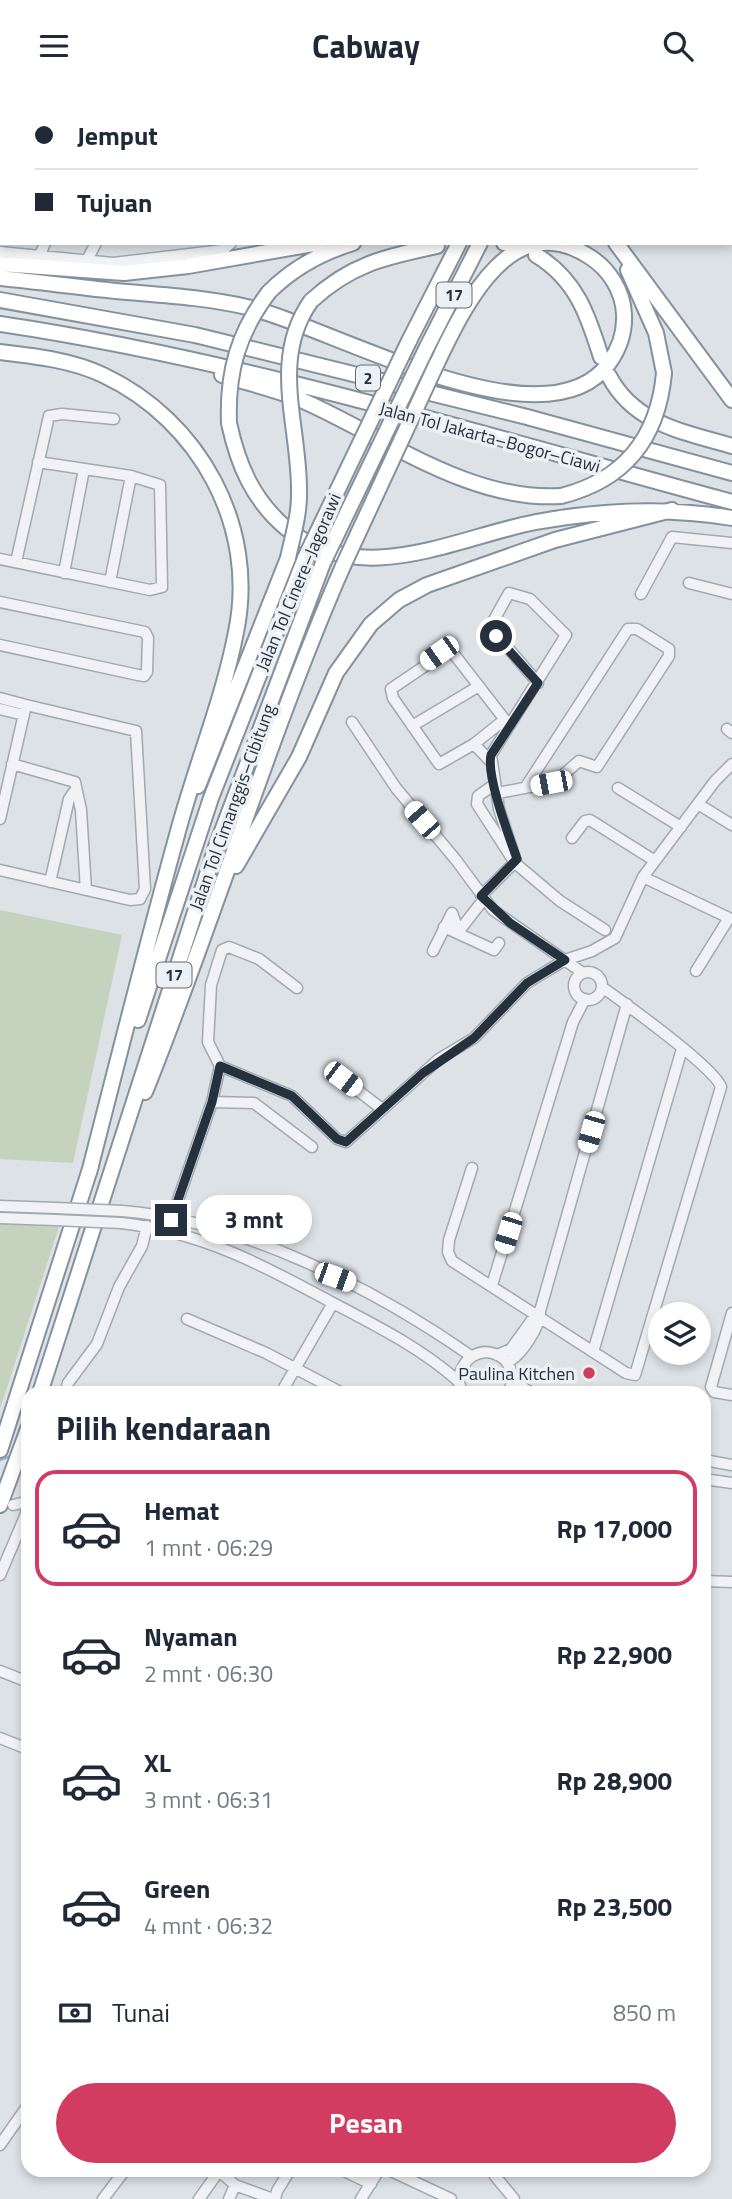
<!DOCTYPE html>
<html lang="id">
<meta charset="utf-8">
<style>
:root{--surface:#fff;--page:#f2f2f3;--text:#1f2937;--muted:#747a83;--line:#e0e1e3;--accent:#d23c61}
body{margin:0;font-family:"Titillium Web",sans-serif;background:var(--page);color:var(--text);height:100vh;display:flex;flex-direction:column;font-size:26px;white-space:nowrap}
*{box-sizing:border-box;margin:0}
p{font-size:23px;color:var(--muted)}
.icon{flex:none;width:38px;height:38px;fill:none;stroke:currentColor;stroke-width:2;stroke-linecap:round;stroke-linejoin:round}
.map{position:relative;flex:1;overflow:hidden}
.sheet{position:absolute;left:21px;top:1295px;width:690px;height:791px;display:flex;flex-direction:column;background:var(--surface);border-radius:21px;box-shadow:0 4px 10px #0003}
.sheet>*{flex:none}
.banner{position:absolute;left:0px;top:0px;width:733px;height:154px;box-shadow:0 4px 10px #0003;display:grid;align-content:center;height:154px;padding:0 35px;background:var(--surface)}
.buttons{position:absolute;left:648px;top:1211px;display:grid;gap:14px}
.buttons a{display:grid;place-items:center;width:63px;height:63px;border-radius:50%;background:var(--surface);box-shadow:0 4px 10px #0003;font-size:35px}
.end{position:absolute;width:32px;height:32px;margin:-16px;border:9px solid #26313e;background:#fff;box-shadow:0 0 0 4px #fff}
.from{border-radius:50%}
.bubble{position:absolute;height:49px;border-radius:24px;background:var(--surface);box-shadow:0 4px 10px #0003;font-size:23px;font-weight:700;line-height:49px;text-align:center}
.car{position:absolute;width:21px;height:42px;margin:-21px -10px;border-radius:9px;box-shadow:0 0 5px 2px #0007;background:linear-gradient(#fff 24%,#345 0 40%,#fff 0 76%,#345 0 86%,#fff 0)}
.banner b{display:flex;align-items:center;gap:24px;height:66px;font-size:26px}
.banner b+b{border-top:2px solid var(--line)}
.banner i{width:18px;height:18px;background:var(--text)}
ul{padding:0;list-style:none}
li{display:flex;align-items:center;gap:21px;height:116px;margin:0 14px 10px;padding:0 21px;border:4px solid transparent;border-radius:21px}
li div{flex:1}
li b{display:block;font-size:26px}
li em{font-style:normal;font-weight:700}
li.current{border-color:var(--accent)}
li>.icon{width:63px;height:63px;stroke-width:1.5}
h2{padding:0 35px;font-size:32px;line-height:84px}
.pay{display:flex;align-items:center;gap:18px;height:77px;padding:0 35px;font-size:26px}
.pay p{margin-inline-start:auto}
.action{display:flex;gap:14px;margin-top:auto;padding:14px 35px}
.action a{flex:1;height:80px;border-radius:42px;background:var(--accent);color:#fff;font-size:28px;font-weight:700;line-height:80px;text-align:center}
header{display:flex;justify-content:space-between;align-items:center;height:91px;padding:0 35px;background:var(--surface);font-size:32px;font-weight:700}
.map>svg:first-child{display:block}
.green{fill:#c5d2be}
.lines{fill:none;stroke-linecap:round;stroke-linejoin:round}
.stream{stroke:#96b4c9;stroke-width:2.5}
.minor-casing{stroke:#a2a9b1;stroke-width:13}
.highway-casing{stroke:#84919e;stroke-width:18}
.minor{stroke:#f0f2f6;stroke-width:10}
.highway{stroke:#fff;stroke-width:14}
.minor-bridge-casing{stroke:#a2a9b1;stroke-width:13;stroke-linecap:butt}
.highway-bridge-casing{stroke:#84919e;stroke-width:18;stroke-linecap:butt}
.minor-bridge{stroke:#f0f2f6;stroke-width:10}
.highway-bridge{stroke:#fff;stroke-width:14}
.route{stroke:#26313e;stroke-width:9}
.poi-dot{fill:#d23c61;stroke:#ecf1f5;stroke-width:2.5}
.labels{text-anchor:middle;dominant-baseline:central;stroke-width:7;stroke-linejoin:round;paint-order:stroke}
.shield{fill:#ecf1f5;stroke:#616b75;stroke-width:2}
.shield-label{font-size:16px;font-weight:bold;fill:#26313e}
.street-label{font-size:18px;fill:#26313e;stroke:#ecf1f5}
.poi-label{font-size:18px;fill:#26313e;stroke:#ecf1f5;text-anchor:end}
</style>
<header><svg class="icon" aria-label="menu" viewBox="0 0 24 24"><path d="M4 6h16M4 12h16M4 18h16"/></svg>Cabway<svg class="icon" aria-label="search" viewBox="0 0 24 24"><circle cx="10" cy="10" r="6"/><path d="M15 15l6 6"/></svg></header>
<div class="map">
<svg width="732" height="2108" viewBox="0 0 732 2108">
<rect width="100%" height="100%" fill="#dde2e7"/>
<path class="green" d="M0 819 122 844 73 1072 0 1068Z
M0 1132 59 1136 0 1318Z"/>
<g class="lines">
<path class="stream" d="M0 1369 13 1364"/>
<defs>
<path id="minor" d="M65 0 68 2
M162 0 165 2
M323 0 326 2
M442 0 444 2
M46 2 47 0
M132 2 133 0
M275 2 277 0
M353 2 354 0
M0 161 113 172 223 159 231 152
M39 167 45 152
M86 171 96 152
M0 468 150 499 162 496 160 394 131 385 38 371
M16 471 49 325 62 323 114 328
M64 482 84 378
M110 491 131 385
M689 492 732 503
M641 503 672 446 732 452
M0 511 145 541 148 547 147 581 144 585 138 584 0 554
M0 607 26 614
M0 618 24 624
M504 629 474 653 439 673 393 607 391 598 450 558 509 634
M352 631 396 697 456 769 493 819 583 882
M412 635 479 595
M727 638 732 642
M474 653 490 670
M12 673 75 691 81 719 86 799
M495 693 478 705 477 713 515 772 560 810 605 839
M618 697 681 736
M498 702 555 691 579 670 597 676 669 565V558L637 538H628L525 697
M698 713 732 734
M0 728 26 614 136 640 145 798 140 808 130 809 0 779
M572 747 585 730 590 729 655 770
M643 786 729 827 696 880
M50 791 69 708 76 698
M481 805 516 770 499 718 491 664 566 544 530 508 509 502 490 536 538 592
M444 836 494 859 499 852
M459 840 484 808
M433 860 452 822 459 841
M574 895a14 14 0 1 1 28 0a14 14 0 1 1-28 0Z
M220 975 292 1005 337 1048 346 1051 439 968 474 947 527 892 565 869 592 860 615 847 643 786 715 690 732 673
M343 988 382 1018
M212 1011 254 1012 312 1056
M472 1077 449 1149 448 1161 452 1170 626 1282 635 1284 721 996C715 977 623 911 602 896
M0 1115 56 1117
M122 1120C241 1129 375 1198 471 1265
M0 1127 55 1129
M171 1129 212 1011 220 975 208 951 211 894 222 859 229 856 259 868 297 897
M121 1132C201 1141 261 1173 331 1211 375 1234 421 1257 458 1290
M492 1194 573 931 585 908
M732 1222 711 1296 714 1301 732 1304
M187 1228 266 1262 342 1302
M593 1261 682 958
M497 1264 511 1258 537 1222
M507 1271C521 1266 541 1234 540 1220L627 913
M512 1290 532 1302
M65 1302 68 1292 97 1253 119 1196 142 1155 147 1135
M281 1302 333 1212
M463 1302 458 1290C468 1239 528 1264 508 1302
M704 1369 732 1374
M704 1388 732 1392
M13 1414 25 1411
M0 1484 26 1423 28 1403
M704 1490 732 1491
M0 1580 28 1591
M0 1647 25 1657
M0 2054 28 2014
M218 2079 235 2094 273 2108
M342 2079 371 2093
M389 2079 451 2108
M495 2079V2085L514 2108
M103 2108 125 2079
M199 2108 219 2080
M229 2108 235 2094
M275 2108 277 2100 290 2079
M361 2108 379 2079"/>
<path id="highway" d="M523 2 524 0
M542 2 543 0
M561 2 562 0
M585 2 586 0
M504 152 508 153
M616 152 732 309
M536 164C576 188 588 224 601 266
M0 173 124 182 188 175 319 152
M628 179 656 242 664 282
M0 187C39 191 77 196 116 200 160 204 204 206 247 216 327 234 546 361 609 272 619 258 625 241 624 223 623 200 609 178 590 166 511 114 464 216 437 272
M269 201C293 177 320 162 353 152
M0 209 195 244 527 326 732 382
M311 210C351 173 385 166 437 155
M0 233C248 270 490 346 732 411
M409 250 459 152
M427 256 480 152
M0 261C34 265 72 269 103 284 199 329 258 435 236 541 223 609 195 676 177 744 146 856 118 969 89 1082
M222 284C247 292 274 298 299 308 382 344 468 411 561 405
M609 285C634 333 684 341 732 355
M229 332C238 374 253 409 286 437 361 499 454 447 536 431 601 419 667 416 732 427
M198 695 288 467
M236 775 299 666 336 582 371 533 399 509 427 494 555 449 672 419
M138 929 211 707 305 467
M145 1001C215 827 268 647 343 475
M40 1302 216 756 323 472
M0 1359 91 1075
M0 1414 28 1338"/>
</defs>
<use href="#minor" class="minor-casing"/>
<use href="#highway" class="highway-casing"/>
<use href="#minor" class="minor"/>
<use href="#highway" class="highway"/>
<defs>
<path id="minor-bridge" d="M56 1117 122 1120
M55 1129 121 1132"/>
<path id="highway-bridge" d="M229 332C227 281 238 242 269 201
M561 405C625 389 658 347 664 282
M288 467C293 444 300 422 299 398 299 333 270 268 311 210
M305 467 409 250
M323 472 427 256
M343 475 437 272"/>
</defs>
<use href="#minor-bridge" class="minor-bridge-casing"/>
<use href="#highway-bridge" class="highway-bridge-casing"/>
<use href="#minor-bridge" class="minor-bridge"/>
<use href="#highway-bridge" class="highway-bridge"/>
</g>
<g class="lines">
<path class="route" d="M171 1129 212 1011 220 975 292 1005 337 1048 346 1051 423 982 474 947 527 892 565 869 510 832 481 805 517 768C509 745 486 685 491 664L538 592 496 545"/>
</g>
<circle class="poi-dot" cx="589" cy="1282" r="7"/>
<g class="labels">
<g class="shield">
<rect x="436.5" y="191.5" width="35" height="25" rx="5"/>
<rect x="356" y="274.5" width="24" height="25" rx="5"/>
<rect x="156.5" y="871.5" width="35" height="25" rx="5"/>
</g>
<g class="shield-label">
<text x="454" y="204">17</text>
<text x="368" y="287">2</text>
<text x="174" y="884">17</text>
</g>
<g class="street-label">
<text transform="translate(490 346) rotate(15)">Jalan Tol Jakarta–Bogor–Ciawi</text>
<text transform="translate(298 491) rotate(-67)">Jalan Tol Cinere–Jagorawi</text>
<text transform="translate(232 716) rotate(-70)">Jalan Tol Cimanggis–Cibitung</text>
</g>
<g class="poi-label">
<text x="575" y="1282">Paulina Kitchen</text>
</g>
</g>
</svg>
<div class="buttons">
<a><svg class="icon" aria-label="layers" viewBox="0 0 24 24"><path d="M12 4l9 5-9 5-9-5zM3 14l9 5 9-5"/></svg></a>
</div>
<i class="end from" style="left:496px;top:545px"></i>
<i class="end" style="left:171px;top:1129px"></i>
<div class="bubble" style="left:196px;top:1104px;width:116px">3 mnt</div>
<i class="car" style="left:439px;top:562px;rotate:235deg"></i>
<i class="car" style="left:551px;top:692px;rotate:259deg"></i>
<i class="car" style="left:422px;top:729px;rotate:319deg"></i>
<i class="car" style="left:343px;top:988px;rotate:127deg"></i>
<i class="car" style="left:591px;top:1041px;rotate:196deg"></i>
<i class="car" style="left:508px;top:1142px;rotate:197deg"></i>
<i class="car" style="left:335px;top:1186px;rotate:110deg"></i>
<div class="banner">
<b><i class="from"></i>Jemput</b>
<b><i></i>Tujuan</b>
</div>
<section class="sheet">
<h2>Pilih kendaraan</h2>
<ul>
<li class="current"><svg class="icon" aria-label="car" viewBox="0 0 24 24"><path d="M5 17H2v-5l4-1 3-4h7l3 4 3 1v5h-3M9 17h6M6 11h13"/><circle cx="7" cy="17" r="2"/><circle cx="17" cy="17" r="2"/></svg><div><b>Hemat</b><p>1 mnt · 06:29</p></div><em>Rp 17,000</em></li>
<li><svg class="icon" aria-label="car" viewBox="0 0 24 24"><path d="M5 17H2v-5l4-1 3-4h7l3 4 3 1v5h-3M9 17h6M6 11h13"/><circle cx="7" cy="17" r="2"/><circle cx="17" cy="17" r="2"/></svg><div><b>Nyaman</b><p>2 mnt · 06:30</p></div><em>Rp 22,900</em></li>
<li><svg class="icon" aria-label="car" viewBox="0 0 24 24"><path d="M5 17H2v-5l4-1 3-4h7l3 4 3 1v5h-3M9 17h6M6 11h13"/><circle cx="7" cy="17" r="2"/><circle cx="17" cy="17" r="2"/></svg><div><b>XL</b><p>3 mnt · 06:31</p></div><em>Rp 28,900</em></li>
<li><svg class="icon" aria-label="car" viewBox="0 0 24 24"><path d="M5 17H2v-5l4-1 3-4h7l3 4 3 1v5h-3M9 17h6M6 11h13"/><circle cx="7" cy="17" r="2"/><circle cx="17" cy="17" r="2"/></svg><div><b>Green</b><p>4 mnt · 06:32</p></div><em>Rp 23,500</em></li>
</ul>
<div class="pay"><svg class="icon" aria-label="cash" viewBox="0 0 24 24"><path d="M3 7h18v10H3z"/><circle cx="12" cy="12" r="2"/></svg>Tunai<p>850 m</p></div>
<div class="action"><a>Pesan</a></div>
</section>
</div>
